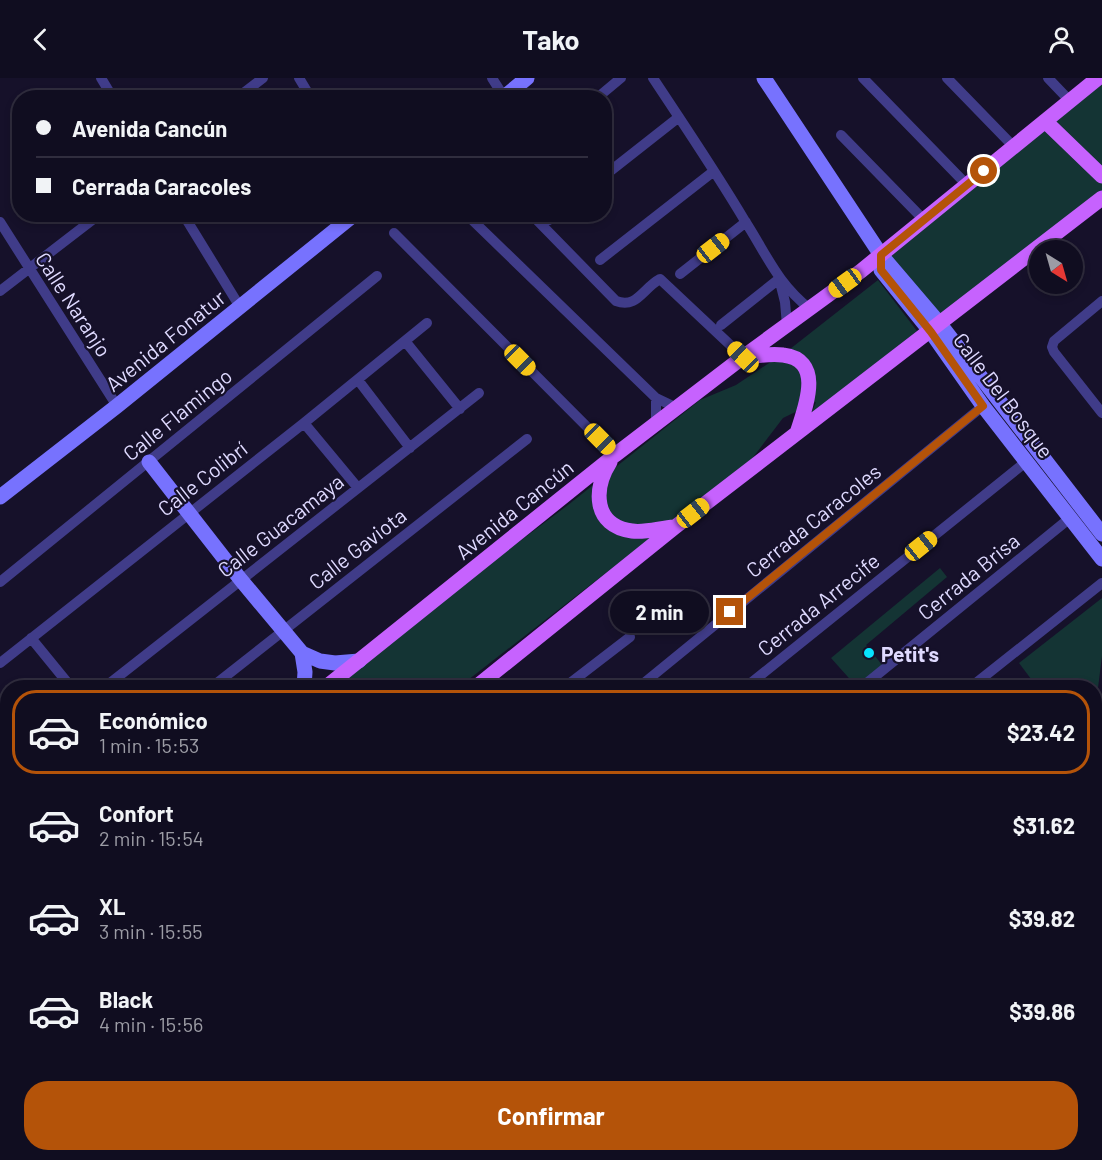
<!DOCTYPE html>
<html lang="es">
<meta charset="utf-8">
<style>
:root{--surface:#100d20;--page:#191629;--text:#f1f3f6;--muted:#9c9ca5;--line:#302d3e;--accent:#b45309}
body{margin:0;font-family:Barlow,sans-serif;background:var(--page);color:var(--text);height:100vh;display:flex;flex-direction:column;font-size:22px;white-space:nowrap}
*{box-sizing:border-box;margin:0}
p{font-size:20px;color:var(--muted)}
.icon{flex:none;width:33px;height:33px;fill:none;stroke:currentColor;stroke-width:2;stroke-linecap:round;stroke-linejoin:round}
.map{position:relative;flex:1;overflow:hidden}
.side{position:absolute;left:0px;top:602px;width:1102px;height:482px;display:flex;flex-direction:column;background:var(--surface);border-radius:24px 24px 0 0;box-shadow:0 3px 9px #0003,0 0 0 2px var(--line)}
.side>*{flex:none}
.guide{position:absolute;left:12px;top:12px;width:600px;height:132px;border-radius:24px;box-shadow:0 3px 9px #0003,0 0 0 2px var(--line);display:grid;align-content:center;height:132px;padding:0 24px;background:var(--surface)}
.needle{width:39px;rotate:143deg}
.tools{position:absolute;left:1029px;top:162px;display:grid;gap:12px}
.tools a{display:grid;place-items:center;width:54px;height:54px;border-radius:50%;background:var(--surface);box-shadow:0 3px 9px #0003,0 0 0 2px var(--line);font-size:30px}
.end{position:absolute;width:27px;height:27px;margin:-14px;border:8px solid #b45309;background:#fff;box-shadow:0 0 0 3px #fff}
.from{border-radius:50%}
.bubble{position:absolute;height:42px;border-radius:21px;background:var(--surface);box-shadow:0 3px 9px #0003,0 0 0 2px var(--line);font-size:20px;font-weight:700;line-height:42px;text-align:center}
.car{position:absolute;width:18px;height:36px;margin:-18px -9px;border-radius:8px;box-shadow:0 0 4px 2px #0007;background:linear-gradient(#f5c518 24%,#345 0 40%,#f5c518 0 76%,#345 0 86%,#f5c518 0)}
.guide b{display:flex;align-items:center;gap:21px;height:57px;font-size:22px}
.guide b+b{border-top:2px solid var(--line)}
.guide i{width:15px;height:15px;background:var(--text)}
ul{padding:10px 0 0;list-style:none}
li{display:flex;align-items:center;gap:18px;height:84px;margin:0 12px 9px;padding:0 12px;border:3px solid transparent;border-radius:24px}
li div{flex:1}
li b{display:block;font-size:22px}
li em{font-style:normal;font-weight:700}
li.active{border-color:var(--accent)}
li>.icon{width:54px;height:54px;stroke-width:1.5}
.cta{display:flex;gap:12px;margin-top:auto;padding:12px 24px}
.cta a{flex:1;height:69px;border-radius:24px;background:var(--accent);color:#fff;font-size:24px;font-weight:700;line-height:69px;text-align:center}
header{display:flex;justify-content:space-between;align-items:center;height:78px;padding:0 24px;background:var(--surface);font-size:27px;font-weight:700}
.map>svg:first-child{display:block}
.green{fill:#143434}
.lines{fill:none;stroke-linecap:round;stroke-linejoin:round}
.street{stroke:#403c89;stroke-width:10}
.secondary{stroke:#7772fe;stroke-width:15}
.primary{stroke:#c662fe;stroke-width:15}
.route{stroke:#b45309;stroke-width:8}
.poi-dot{fill:#07e3fe;stroke:#16112a;stroke-width:2}
.labels{text-anchor:middle;dominant-baseline:central;stroke-width:4.5;stroke-linejoin:round;paint-order:stroke}
.street-label{font-size:21px;fill:#dfdaff;stroke:#16112a}
.poi-label{font-size:21px;font-weight:bold;fill:#dfdaff;stroke:#16112a;text-anchor:start}
</style>
<header><svg class="icon" aria-label="back" viewBox="0 0 24 24"><path d="M15 5l-7 7 7 7"/></svg>Tako<svg class="icon" aria-label="person" viewBox="0 0 24 24"><circle cx="12" cy="8" r="4"/><path d="M4 21q1-7 8-7t8 7"/></svg></header>
<div class="map">
<svg width="1102" height="1082" viewBox="0 0 1102 1082">
<rect width="100%" height="100%" fill="#16112a"/>
<path class="green" d="M1102 0V118L940 246 881 177Z
M878 202 917 253 811 336 816 324 783 340 751 382 459 609H326L568 427 700 322 736 307 790 271Z
M940 490 947 499 866 567 883 588 856 608 831 580Z
M1102 520V578L1095 634V609H1037L1019 585Z
M7 865V969L0 975V871Z"/>
<g class="lines">
<path class="street" d="M101 0 113 20
M299 0 311 20
M492 0 504 19
M653 0C684 47 716 94 745 143 767 177 777 205 810 231
M863 0 967 107
M947 0 1014 69
M1048 0 1070 23
M237 20 263 0
M597 20 621 0
M841 57 924 142
M604 98 679 39
M183 136 240 229
M466 136 656 320 677 330
M531 136 616 223C637 231 643 210 660 201L743 279
M549 142 556 136
M0 144 117 328
M394 155 615 377
M600 182 714 93
M680 196 746 144
M780 204 785 224 787 247
M0 213 100 136
M1102 223 1054 263 1052 269 1054 274 1102 335
M721 247 779 201
M405 263 460 331
M358 302 410 370
M656 320V346
M304 345 358 410
M0 504 377 198
M31 560 71 609
M0 585 304 345 427 245
M105 609 479 315
M212 609 527 361
M565 609 630 559
M639 609 983 328
M746 609 1027 383
M862 609 1070 440
M971 609 1102 505
M0 626 8 636
M0 694 8 688
M1095 892 1102 886
M1095 901 1102 910
M886 1076 892 1082
M1064 1076 1070 1082
M313 1078 316 1076
M0 1081 8 1075
M661 1081 662 1082
M123 1082 131 1076
M242 1082 248 1080 252 1082
M426 1082 434 1076
M536 1082 544 1076
M738 1082 746 1076
M1005 1082 1013 1076"/>
<path class="secondary" d="M764 0 881 177 940 246 1102 456
M503 20 527 0
M880 182 881 192 931 254 983 328 1102 481
M149 384 241 502 302 575 320 583 335 585 359 583
M0 419 117 328 355 136
M302 575 305 594 304 609
M1095 689 1102 681
M1095 715 1102 709
M90 1076 95 1082
M587 1082 590 1076
M636 1082 643 1076"/>
<path class="primary" d="M1045 43 1102 98
M745 279C757 278 770 275 783 277 825 282 805 330 797 355
M610 384C593 411 593 448 632 453 645 455 660 450 674 449
M326 609 615 377 743 279 861 193 1098 0
M476 609 675 449 1102 120
M0 871 8 865
M0 929 3 937 7 968"/>
</g>
<g class="lines">
<path class="route" d="M730 534 983 328 931 254 881 192V177L984 93"/>
</g>
<circle class="poi-dot" cx="869" cy="575" r="6"/>
<g class="labels">
<g class="street-label">
<text transform="translate(74 226) rotate(57)">Calle Naranjo</text>
<text transform="translate(165 262) rotate(-39)">Avenida Fonatur</text>
<text transform="translate(1004 317) rotate(53)">Calle Del Bosque</text>
<text transform="translate(177 336) rotate(-39)">Calle Flamingo</text>
<text transform="translate(202 400) rotate(-38)">Calle Colibrí</text>
<text transform="translate(514 431) rotate(-39)">Avenida Cancún</text>
<text transform="translate(813 442) rotate(-39)">Cerrada Caracoles</text>
<text transform="translate(280 447) rotate(-38)">Calle Guacamaya</text>
<text transform="translate(357 470) rotate(-38)">Calle Gaviota</text>
<text transform="translate(968 498) rotate(-39)">Cerrada Brisa</text>
<text transform="translate(818 526) rotate(-39)">Cerrada Arrecife</text>
</g>
<g class="poi-label">
<text x="881" y="575">Petit's</text>
</g>
</g>
</svg>
<div class="tools">
<a><svg class="needle" viewBox="-14 -14 28 28"><path d="M0-13l5 13h-10z" fill="#e53935"/><path d="M0 13l5-13h-10z" fill="#9c9ca5"/></svg></a>
</div>
<i class="end from" style="left:984px;top:93px"></i>
<i class="end" style="left:730px;top:534px"></i>
<div class="bubble" style="left:610px;top:513px;width:99px">2 min</div>
<i class="car" style="left:713px;top:170px;rotate:52deg"></i>
<i class="car" style="left:845px;top:205px;rotate:234deg"></i>
<i class="car" style="left:743px;top:279px;rotate:314deg"></i>
<i class="car" style="left:520px;top:282px;rotate:135deg"></i>
<i class="car" style="left:600px;top:361px;rotate:135deg"></i>
<i class="car" style="left:693px;top:435px;rotate:52deg"></i>
<i class="car" style="left:921px;top:468px;rotate:51deg"></i>
<div class="guide">
<b><i class="from"></i>Avenida Cancún</b>
<b><i></i>Cerrada Caracoles</b>
</div>
<section class="side">
<ul>
<li class="active"><svg class="icon" aria-label="car" viewBox="0 0 24 24"><path d="M5 17H2v-5l4-1 3-4h7l3 4 3 1v5h-3M9 17h6M6 11h13"/><circle cx="7" cy="17" r="2"/><circle cx="17" cy="17" r="2"/></svg><div><b>Económico</b><p>1 min · 15:53</p></div><em>$23.42</em></li>
<li><svg class="icon" aria-label="car" viewBox="0 0 24 24"><path d="M5 17H2v-5l4-1 3-4h7l3 4 3 1v5h-3M9 17h6M6 11h13"/><circle cx="7" cy="17" r="2"/><circle cx="17" cy="17" r="2"/></svg><div><b>Confort</b><p>2 min · 15:54</p></div><em>$31.62</em></li>
<li><svg class="icon" aria-label="car" viewBox="0 0 24 24"><path d="M5 17H2v-5l4-1 3-4h7l3 4 3 1v5h-3M9 17h6M6 11h13"/><circle cx="7" cy="17" r="2"/><circle cx="17" cy="17" r="2"/></svg><div><b>XL</b><p>3 min · 15:55</p></div><em>$39.82</em></li>
<li><svg class="icon" aria-label="car" viewBox="0 0 24 24"><path d="M5 17H2v-5l4-1 3-4h7l3 4 3 1v5h-3M9 17h6M6 11h13"/><circle cx="7" cy="17" r="2"/><circle cx="17" cy="17" r="2"/></svg><div><b>Black</b><p>4 min · 15:56</p></div><em>$39.86</em></li>
</ul>
<div class="cta"><a>Confirmar</a></div>
</section>
</div>
